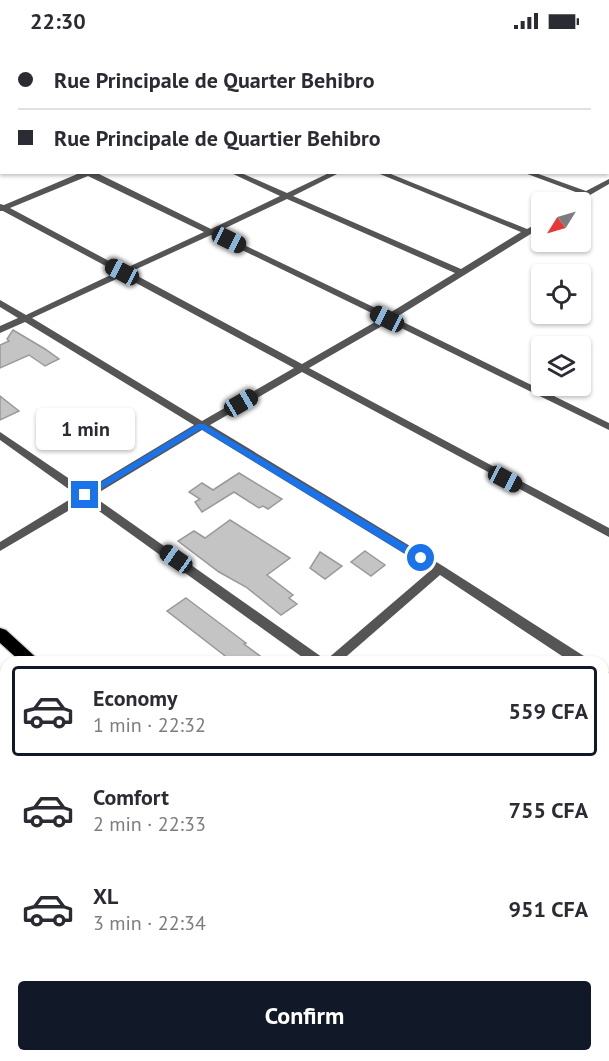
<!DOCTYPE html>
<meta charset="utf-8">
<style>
:root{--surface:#fff;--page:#f7f7f7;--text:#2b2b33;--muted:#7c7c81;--line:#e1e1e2;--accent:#111827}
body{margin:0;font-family:"PT Sans",sans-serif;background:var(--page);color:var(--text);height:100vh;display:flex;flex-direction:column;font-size:22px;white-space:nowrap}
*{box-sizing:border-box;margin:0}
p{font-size:20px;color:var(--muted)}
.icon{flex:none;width:33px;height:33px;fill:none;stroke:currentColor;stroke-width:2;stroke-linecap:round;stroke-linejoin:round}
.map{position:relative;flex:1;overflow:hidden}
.panel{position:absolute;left:0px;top:614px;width:609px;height:406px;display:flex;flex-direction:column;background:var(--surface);border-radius:18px 18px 0 0;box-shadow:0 2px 4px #0004}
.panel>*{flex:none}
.banner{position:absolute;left:0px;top:0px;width:609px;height:132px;box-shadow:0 2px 4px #0004;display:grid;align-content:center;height:132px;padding:0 18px;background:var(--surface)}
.needle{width:39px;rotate:233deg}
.tools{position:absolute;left:531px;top:150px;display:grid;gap:12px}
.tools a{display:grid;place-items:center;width:60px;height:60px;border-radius:6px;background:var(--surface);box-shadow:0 2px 4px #0004;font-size:30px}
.end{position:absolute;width:27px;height:27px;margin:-14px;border:8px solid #1a73e8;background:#fff;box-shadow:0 0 0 3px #fff}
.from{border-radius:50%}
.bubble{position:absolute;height:42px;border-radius:6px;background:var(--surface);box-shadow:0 2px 4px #0004;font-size:20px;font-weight:700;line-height:42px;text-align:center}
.car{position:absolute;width:18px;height:36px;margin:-18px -9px;border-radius:8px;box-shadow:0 0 4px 2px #0007;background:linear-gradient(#222 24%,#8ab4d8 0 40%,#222 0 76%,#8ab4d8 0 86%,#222 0)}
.banner b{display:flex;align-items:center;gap:21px;height:57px;font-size:22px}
.banner b+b{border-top:2px solid var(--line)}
.banner i{width:15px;height:15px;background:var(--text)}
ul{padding:10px 0 0;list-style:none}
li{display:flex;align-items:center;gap:18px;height:90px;margin:0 12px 9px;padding:0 6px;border:3px solid transparent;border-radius:6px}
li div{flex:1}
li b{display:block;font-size:22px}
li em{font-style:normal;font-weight:700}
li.active{border-color:var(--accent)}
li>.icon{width:54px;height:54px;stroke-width:1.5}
.action{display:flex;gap:12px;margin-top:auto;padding:12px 18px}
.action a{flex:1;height:69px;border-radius:6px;background:var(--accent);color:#fff;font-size:24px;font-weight:700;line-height:69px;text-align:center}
.status{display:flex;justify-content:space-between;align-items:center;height:42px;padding:0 30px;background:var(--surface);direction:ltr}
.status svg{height:16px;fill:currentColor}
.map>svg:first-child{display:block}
.building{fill:#c4c4c4;stroke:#999;stroke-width:1.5}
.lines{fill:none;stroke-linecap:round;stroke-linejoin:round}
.primary-casing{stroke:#dbdbdb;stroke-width:3}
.minor{fill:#555;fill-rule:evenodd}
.primary{fill:#000;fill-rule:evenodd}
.route{fill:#1a73e8}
</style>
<div class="status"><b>22:30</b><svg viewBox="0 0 49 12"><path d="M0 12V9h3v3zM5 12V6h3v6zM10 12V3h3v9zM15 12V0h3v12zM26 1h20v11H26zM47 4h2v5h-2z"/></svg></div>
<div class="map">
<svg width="609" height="1019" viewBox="0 0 609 1019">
<rect width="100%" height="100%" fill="#fff"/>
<path class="building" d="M13 288 45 307 59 317 45 324 29 313 0 326V303L9 299 7 297Z
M0 354 19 369 0 378Z
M239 431 282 457 268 467 263 464 259 466 234 450 202 470 195 460 200 457 189 450 202 441 213 448Z
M230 478 290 516 267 533 293 553 289 556 297 562 281 573 246 545 219 530 178 499 194 489 205 496Z
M365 509 385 523 371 534 351 520Z
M320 510 342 524 325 537 310 526Z
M186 556 246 601 244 602 268 620H233L167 569Z"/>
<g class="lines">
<defs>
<path id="primary" d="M0 586 6 588 41 620H21L0 601Z
M480 1014H506L508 1019H482Z"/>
</defs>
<use href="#primary" class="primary-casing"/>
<path class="minor" d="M40 0 50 2H41Z
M160 0H168L157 2Z
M264 0 275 2H266Z
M377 0 387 2H378Z
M417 0H425L414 2Z
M0 30H2V34H0Z
M2 50V55H0V51Z
M608 60H609V65H608Z
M0 88H2V93H0Z
M608 109H609V113H608Z
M82 130H95L211 187 280 154 229 130H239L287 151 331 130H341L293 154 461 227 521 190 375 130H386L527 187 542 179V185L395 276 609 381V388L389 280 309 326 609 486V495L302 330 210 383 443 524 587 616 588 620H571L440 533 340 620H309L85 459 0 509V500L77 453 0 398V390L86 448 194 383 25 280 0 291V284L18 276 0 265V258L26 273 117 230 3 169H0V162L4 163ZM88 134 204 190 124 227 10 166ZM287 157 455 231 388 272 217 190ZM211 193 382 276 302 322 130 230ZM123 234 294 326 202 379 32 276ZM202 388 431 528 326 618 93 454Z
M522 130H533L586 149 609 137V142L578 160H569L581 152Z
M603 628 609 630V642L603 640Z
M609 820V839L603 841V822Z
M0 864 6 866V882L0 880Z
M28 1014H47L45 1019H26Z
M356 1014H385L387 1019H358Z
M402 1014H420L421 1019H403Z"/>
<use href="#primary" class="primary"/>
</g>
<path class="route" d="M198 382H204L424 514V519H417L201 387 88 455 80 453Z"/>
</svg>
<div class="tools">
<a><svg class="needle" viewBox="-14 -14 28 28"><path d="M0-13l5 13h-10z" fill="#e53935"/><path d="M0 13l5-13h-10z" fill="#7c7c81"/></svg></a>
<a><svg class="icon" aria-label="locate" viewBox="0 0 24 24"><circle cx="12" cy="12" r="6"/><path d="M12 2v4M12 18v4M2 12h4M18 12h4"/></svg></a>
<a><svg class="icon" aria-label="layers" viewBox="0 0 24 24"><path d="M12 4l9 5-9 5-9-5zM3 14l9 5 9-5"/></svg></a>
</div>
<i class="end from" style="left:421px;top:516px"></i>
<i class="end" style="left:85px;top:453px"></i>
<div class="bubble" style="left:36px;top:366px;width:99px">1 min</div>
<i class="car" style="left:229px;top:198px;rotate:116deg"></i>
<i class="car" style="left:122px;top:230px;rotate:298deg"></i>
<i class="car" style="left:387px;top:277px;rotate:297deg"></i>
<i class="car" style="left:241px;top:361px;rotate:60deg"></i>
<i class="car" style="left:505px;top:437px;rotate:118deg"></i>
<i class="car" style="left:176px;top:517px;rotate:305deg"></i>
<div class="banner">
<b><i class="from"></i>Rue Principale de Quarter Behibro</b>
<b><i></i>Rue Principale de Quartier Behibro</b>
</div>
<section class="panel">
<ul>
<li class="active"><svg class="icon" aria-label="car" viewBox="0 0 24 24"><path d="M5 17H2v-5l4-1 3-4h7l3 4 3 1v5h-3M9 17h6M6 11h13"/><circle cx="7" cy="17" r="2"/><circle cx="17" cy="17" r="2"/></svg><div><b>Economy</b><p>1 min · 22:32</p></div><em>559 CFA</em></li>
<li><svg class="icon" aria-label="car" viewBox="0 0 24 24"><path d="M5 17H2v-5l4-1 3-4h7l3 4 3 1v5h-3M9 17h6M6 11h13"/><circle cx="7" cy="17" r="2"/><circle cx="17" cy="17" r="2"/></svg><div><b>Comfort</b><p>2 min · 22:33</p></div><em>755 CFA</em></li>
<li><svg class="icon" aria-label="car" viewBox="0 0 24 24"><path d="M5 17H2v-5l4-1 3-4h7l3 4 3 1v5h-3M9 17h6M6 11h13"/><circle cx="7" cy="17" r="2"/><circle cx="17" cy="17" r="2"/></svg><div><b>XL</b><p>3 min · 22:34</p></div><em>951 CFA</em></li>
</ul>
<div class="action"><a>Confirm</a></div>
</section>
</div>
